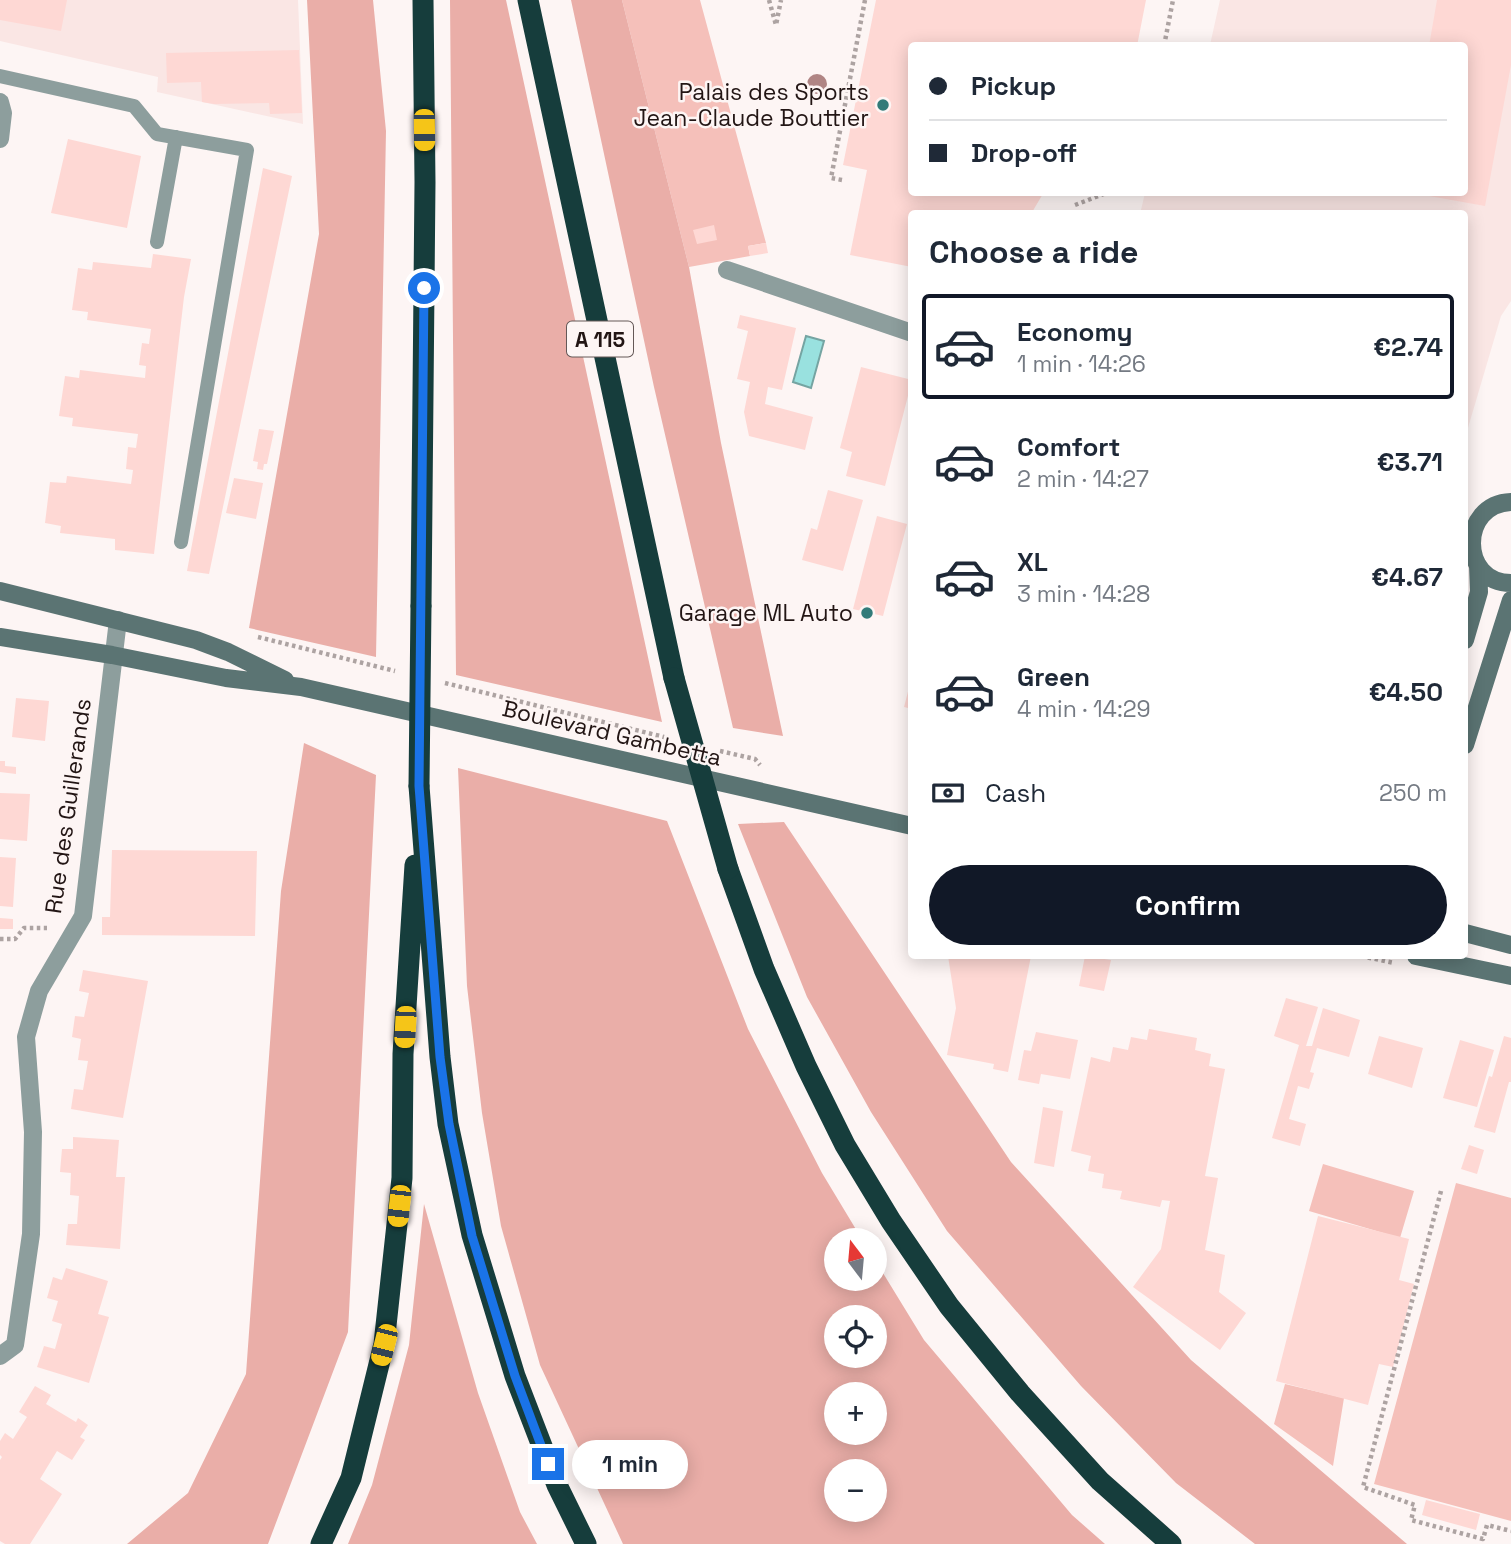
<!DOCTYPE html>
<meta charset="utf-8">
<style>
:root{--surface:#fff;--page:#f6f6f7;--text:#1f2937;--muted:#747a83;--line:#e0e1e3;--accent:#111827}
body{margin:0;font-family:"Space Grotesk",sans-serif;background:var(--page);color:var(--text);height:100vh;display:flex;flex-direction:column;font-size:26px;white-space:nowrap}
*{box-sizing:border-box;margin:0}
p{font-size:23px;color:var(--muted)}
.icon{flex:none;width:38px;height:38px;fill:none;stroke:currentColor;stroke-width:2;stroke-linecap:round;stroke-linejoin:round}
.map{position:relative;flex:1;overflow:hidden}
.drawer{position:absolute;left:908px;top:210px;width:560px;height:749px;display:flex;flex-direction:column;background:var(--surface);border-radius:7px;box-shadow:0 4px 18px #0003}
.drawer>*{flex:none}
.banner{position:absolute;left:908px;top:42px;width:560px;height:154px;border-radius:7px;box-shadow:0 4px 18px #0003;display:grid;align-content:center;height:154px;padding:0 21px;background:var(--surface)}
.needle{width:46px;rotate:344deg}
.controls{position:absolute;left:824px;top:1228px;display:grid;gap:14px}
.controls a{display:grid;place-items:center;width:63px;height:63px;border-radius:50%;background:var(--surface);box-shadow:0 4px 18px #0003;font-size:35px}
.end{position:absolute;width:32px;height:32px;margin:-16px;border:9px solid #1a73e8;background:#fff;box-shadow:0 0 0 4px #fff}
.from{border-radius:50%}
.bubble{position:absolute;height:49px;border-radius:24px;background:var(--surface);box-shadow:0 4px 18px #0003;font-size:23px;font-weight:700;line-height:49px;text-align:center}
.car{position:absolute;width:21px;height:42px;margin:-21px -10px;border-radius:9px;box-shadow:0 0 5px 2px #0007;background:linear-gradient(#f5c518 24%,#345 0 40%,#f5c518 0 76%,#345 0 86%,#f5c518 0)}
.banner b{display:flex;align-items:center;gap:24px;height:66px;font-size:26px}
.banner b+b{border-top:2px solid var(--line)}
.banner i{width:18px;height:18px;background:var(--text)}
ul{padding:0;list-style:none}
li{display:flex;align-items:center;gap:21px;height:105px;margin:0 14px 10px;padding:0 7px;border:4px solid transparent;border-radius:7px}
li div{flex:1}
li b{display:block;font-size:26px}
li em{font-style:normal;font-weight:700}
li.current{border-color:var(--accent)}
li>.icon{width:63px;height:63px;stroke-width:1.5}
h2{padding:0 21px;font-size:32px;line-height:84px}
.pay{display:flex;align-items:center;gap:18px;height:77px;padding:0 21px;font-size:26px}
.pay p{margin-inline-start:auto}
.action{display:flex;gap:14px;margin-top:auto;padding:14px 21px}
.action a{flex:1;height:80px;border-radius:42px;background:var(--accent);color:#fff;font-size:28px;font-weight:700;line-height:80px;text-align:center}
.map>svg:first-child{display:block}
.built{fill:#fae6e4}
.green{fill:#f5c0ba}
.forest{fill:#eaaea8;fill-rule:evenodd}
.water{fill:#99e1df;stroke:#75a4a2;stroke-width:2}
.building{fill:#fed8d4}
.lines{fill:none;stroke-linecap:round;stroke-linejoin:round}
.path{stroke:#ada3a2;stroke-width:4.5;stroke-dasharray:3.5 3.5;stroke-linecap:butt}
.lane{stroke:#8d9e9d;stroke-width:14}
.street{stroke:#8d9e9d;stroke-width:18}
.secondary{stroke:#5b7473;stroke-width:18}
.highway{stroke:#163d3c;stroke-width:21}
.highway-bridge{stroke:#163d3c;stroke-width:21}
.tree{fill:#b08584}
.route{stroke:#1a73e8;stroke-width:9}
.poi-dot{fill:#327b79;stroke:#fdf5f4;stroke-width:2.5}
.labels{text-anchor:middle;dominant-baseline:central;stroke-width:5;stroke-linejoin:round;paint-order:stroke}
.shield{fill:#fdf5f4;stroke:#645857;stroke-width:2}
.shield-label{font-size:21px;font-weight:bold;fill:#221514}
.poi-label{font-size:23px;fill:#221514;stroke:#fdf5f4;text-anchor:end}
.street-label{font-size:23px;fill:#221514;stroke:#fdf5f4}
</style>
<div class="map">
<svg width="1511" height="1544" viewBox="0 0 1511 1544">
<rect width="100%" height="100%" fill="#fdf5f4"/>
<path class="built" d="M0 0H298L303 124 157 92 158 77 0 41Z
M1220 0H1511V301L1501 316 1465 438V214H1140L1145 193 1465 192V46L1210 45Z"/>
<path class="green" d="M622 0H700L766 243 748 246 750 256 689 267Z
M1323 1164 1414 1191 1400 1238 1309 1211Z
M1456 1183 1511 1198V1521L1374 1484Z
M1285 1384 1344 1398 1333 1466 1274 1424Z"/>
<path class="forest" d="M307 0H373L386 131 376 657 249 628 319 234Z
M450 0H506L662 722 456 675Z
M571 0H622L689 267 721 443 783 736 733 728 654 387Z
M304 743 376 775 348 1332 268 1544H127L188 1493 246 1374 281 891Z
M458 768 667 821 748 1029 822 1173 863 1241H836V1279H875V1260L924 1340 1072 1515 1105 1544H623L540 1365 501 1226 482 1113 467 986ZM836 1318H875V1356H836ZM836 1395H875V1433H836ZM836 1472H875V1510H836Z
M784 822 1011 1162 1191 1360 1407 1544H1255L1176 1483 1081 1386 947 1231 871 1112 807 997 738 824Z
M424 1204 478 1393 520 1512 537 1544H348L372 1485 409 1345Z"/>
<path class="water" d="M806 336 824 341 811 388 793 382Z"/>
<path class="building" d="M0 0H67L61 31 0 20Z
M876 0H1146L1137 46H912V192H1044L1031 214H912V267L850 255 867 170 843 165Z
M1437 0H1511V65L1485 206 1418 194V192H1465V46H1429Z
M299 50 302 113 270 114 269 103 214 104 202 102 201 82 167 83 166 53Z
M68 139 141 156 127 228 51 213Z
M263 168 292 176 209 574 187 571Z
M714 225 717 240 697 244 693 230Z
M766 243 768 253 750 256 748 246Z
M153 254 191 259 184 297 154 554 115 550V539L60 533 61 526 45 523 50 482 66 483 67 476 131 484 133 470 126 469 128 447 136 448 138 434 72 426 73 418 59 416 65 376 79 378 80 370 145 378 146 366 139 365 142 343 149 344 151 329 87 320 88 312 72 310 78 268 92 270 93 262 151 268Z
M740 315 796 328 782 390 768 387 765 404 813 417 805 450 749 436 744 412 750 382 737 379 748 331 737 328Z
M861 367 912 380 885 486 846 476 852 452 840 448Z
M259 429 274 431 267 464H264L263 470 257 469 258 462 253 461Z
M234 478 263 483 256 519 226 513Z
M828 490 863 500 843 571 802 560 811 528 817 530Z
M877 516 907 524 883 616 853 609Z
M911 680H912V709L904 707Z
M16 698 49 701 45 741 12 737Z
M0 761H5V766L16 767V774L0 772Z
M0 793 30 794 27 841 0 839Z
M112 850 257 851 255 936 102 935V917H110Z
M0 857 16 858 13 907 0 906Z
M0 918 13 919V929H0Z
M948 956H1031L1008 1072 993 1069 994 1064 947 1055 956 1008Z
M1085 956 1111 960 1104 991 1079 986Z
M83 970 148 981 123 1118 71 1109 74 1089 83 1090 88 1061 78 1060 81 1039 72 1037 75 1016 84 1017 89 993 79 991Z
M1286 998 1318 1007 1306 1046H1312L1323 1008 1360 1020 1349 1057 1317 1048 1310 1072 1314 1073 1309 1089 1298 1086 1289 1119 1306 1124 1300 1146 1272 1138 1299 1045 1274 1036Z
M1149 1029 1197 1038 1195 1050 1211 1054 1209 1066 1225 1069 1205 1176 1218 1178 1205 1250 1225 1255 1219 1292 1246 1313 1220 1350 1133 1287 1161 1249 1170 1201 1162 1200 1160 1207 1120 1199 1122 1191 1102 1188 1104 1174 1088 1171 1091 1156 1071 1151 1091 1057 1110 1062 1113 1047 1128 1050 1131 1037 1147 1040Z
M1036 1032 1078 1040 1070 1079 1041 1074 1039 1084 1018 1080 1024 1050 1031 1051Z
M1379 1036 1423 1048 1412 1088 1368 1074Z
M1504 1036 1511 1038V1082H1509L1495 1133 1474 1127 1489 1076 1492 1077Z
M1460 1040 1494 1050 1477 1107 1443 1098Z
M1043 1107 1063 1111 1054 1167 1034 1163Z
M73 1137 119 1140 116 1177H125L120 1249 66 1245 68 1224H77L79 1196 70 1195 71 1173 60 1172 62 1149H73Z
M1469 1145 1484 1150 1477 1174 1461 1169Z
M1318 1216 1409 1239 1399 1280 1414 1284 1393 1367 1379 1364 1368 1405 1276 1381Z
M66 1268 108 1281 98 1314 109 1317 89 1383 37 1367 44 1346 55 1349 62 1324 52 1321 58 1301 47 1298 53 1277 62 1280Z
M35 1386 51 1395 46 1404 76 1422 78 1418 88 1425 80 1437 85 1440 72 1460 57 1451 40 1479 62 1494 30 1544H5L0 1541V1460L2 1457 0 1455V1441L5 1433 13 1439 27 1417 19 1412Z
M1426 1500 1480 1514 1476 1530 1422 1515Z"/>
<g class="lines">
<path class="path" d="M769 0 776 25 781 0
M1164 46 1173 0
M842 180 831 178 865 0
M1075 205 1109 192
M258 637 395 671
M445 683 664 737
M720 751 755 759 760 765
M0 939H15L24 928H47
M1361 956 1394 963
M1441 1191 1363 1487 1415 1505 1411 1520 1483 1539 1487 1525 1511 1531"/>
<path class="lane" d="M0 76 134 106 157 134 247 150 181 542
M157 242 176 137"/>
<path class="street" d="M0 102 3 113 0 139
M727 270 912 333
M0 1356 15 1345 31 1234 33 1132 26 1037 39 991 83 916 118 620"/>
<path class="secondary" d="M1511 502C1459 504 1459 583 1511 583
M0 591 196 640 228 652 285 680
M0 637 112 655 226 678 301 687 912 826
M1465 640 1479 592 1478 565
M1465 745 1511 600
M1465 933 1511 945
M1416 956 1511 976"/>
<path class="highway" d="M528 0 674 678
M421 606 425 182 423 0
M419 786 440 1057 448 1124 472 1235 515 1376 557 1485 586 1544
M728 869 764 969 806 1066 845 1145 891 1221 949 1306 1020 1393 1100 1481 1171 1544
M321 1544 351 1478 384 1344 402 1178 403 1054 415 865"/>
<path class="highway-bridge" d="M674 678 728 869
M419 786 421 606"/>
</g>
<circle class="tree" cx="817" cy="84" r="10"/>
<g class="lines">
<path class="route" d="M424 288 419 786 440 1057 449 1124 472 1236 515 1376 548 1464"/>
</g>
<g class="poi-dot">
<circle cx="883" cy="105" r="7"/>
<circle cx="867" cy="613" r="7"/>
</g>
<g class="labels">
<rect class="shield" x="567" y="321.5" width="66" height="35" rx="5"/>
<g class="shield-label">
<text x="600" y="339">A 115</text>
</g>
<g class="poi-label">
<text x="869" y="92">Palais des Sports<tspan x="869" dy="26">Jean-Claude Bouttier</tspan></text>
<text x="853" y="613">Garage ML Auto</text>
</g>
<g class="street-label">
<text transform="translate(612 733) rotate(13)">Boulevard Gambetta</text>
<text transform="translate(68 806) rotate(-82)">Rue des Guillerands</text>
</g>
</g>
</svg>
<div class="controls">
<a><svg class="needle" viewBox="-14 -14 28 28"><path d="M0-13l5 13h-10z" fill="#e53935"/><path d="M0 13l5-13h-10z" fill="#747a83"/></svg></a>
<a><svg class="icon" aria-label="locate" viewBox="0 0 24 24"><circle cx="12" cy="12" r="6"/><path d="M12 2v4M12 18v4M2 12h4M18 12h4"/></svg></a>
<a>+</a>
<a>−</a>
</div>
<i class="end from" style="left:424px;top:288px"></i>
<i class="end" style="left:548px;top:1464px"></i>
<div class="bubble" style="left:572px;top:1440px;width:116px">1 min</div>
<i class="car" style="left:424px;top:130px;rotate:179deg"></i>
<i class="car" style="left:405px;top:1027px;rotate:183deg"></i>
<i class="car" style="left:399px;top:1206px;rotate:186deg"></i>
<i class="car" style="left:384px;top:1345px;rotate:194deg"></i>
<div class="banner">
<b><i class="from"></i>Pickup</b>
<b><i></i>Drop-off</b>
</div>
<section class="drawer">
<h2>Choose a ride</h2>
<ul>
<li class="current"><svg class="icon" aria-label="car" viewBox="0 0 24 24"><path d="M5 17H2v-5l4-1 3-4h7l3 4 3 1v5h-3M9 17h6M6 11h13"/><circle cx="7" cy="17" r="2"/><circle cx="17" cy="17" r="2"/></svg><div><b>Economy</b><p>1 min · 14:26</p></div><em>€2.74</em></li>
<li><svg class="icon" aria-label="car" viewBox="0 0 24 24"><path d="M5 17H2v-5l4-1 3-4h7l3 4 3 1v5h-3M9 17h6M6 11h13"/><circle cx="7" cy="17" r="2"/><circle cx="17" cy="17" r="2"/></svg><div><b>Comfort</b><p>2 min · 14:27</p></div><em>€3.71</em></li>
<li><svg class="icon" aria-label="car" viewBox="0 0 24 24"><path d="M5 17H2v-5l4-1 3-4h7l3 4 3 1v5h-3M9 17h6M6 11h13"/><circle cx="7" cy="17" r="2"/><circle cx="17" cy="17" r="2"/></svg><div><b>XL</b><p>3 min · 14:28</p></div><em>€4.67</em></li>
<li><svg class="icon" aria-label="car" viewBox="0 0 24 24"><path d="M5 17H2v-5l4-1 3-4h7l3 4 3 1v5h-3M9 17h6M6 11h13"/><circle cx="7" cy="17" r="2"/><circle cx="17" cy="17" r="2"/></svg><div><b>Green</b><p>4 min · 14:29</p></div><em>€4.50</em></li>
</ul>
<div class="pay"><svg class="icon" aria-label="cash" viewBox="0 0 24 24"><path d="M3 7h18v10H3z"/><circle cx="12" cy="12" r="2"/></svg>Cash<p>250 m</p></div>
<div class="action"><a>Confirm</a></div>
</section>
</div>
